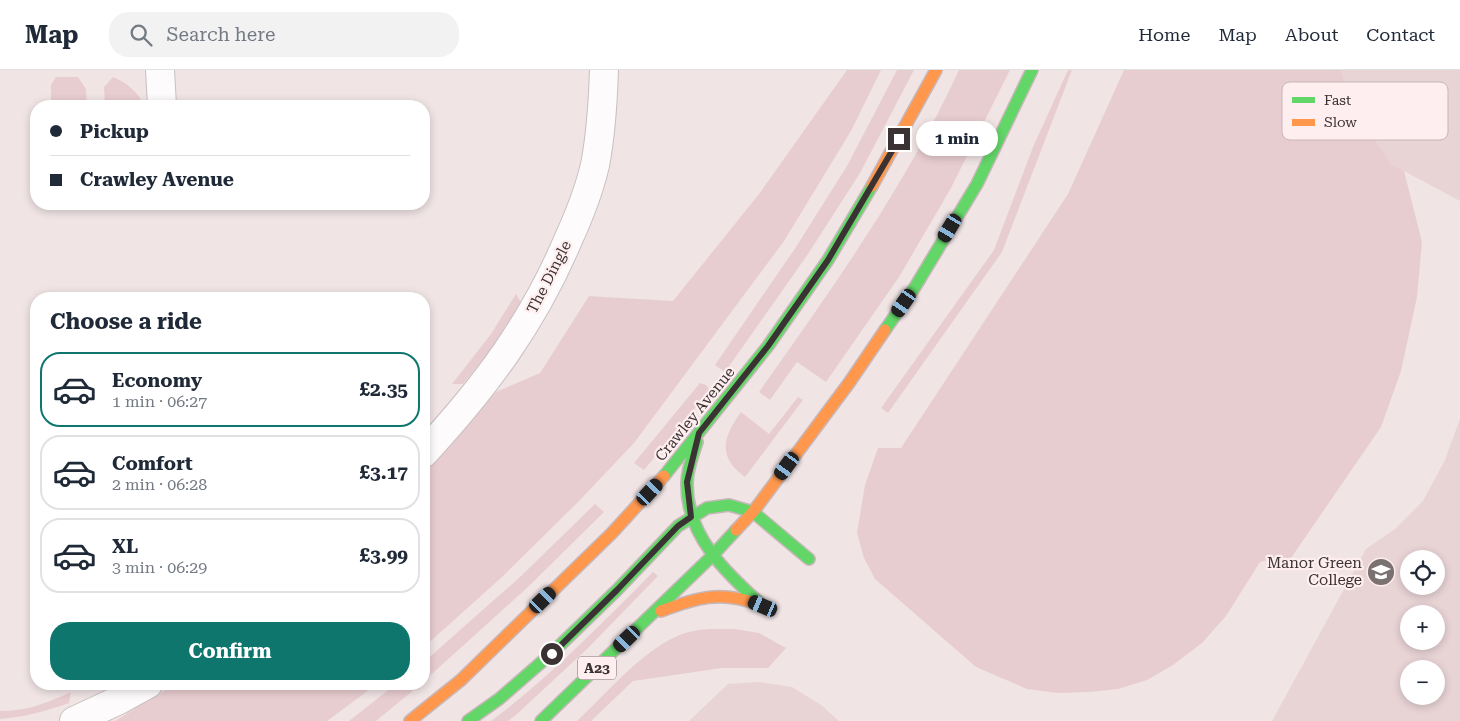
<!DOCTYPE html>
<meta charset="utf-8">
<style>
:root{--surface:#fff;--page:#f2f2f3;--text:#1f2937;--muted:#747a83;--line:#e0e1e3;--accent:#0f766e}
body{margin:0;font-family:"Roboto Serif",serif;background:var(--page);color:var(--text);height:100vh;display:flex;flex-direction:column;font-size:19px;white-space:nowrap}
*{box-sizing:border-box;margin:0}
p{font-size:16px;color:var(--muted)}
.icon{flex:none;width:28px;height:28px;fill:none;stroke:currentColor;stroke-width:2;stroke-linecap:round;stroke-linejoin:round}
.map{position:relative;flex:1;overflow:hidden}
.sheet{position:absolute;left:30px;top:222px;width:400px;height:398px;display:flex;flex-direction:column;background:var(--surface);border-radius:20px;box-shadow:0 2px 8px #0003}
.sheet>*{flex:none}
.banner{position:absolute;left:30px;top:30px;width:400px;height:110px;border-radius:20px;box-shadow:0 2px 8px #0003;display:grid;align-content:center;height:110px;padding:0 20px;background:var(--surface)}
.fabs{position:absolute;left:1400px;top:480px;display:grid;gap:10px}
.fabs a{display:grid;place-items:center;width:45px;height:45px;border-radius:50%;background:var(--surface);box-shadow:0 2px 8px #0003;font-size:25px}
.end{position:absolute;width:22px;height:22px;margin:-11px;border:6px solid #3b3333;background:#fff;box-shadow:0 0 0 2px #fff}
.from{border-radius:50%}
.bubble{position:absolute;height:35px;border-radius:18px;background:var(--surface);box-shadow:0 2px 8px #0003;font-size:16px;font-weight:700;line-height:35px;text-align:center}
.car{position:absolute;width:15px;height:30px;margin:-15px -8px;border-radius:6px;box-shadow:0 0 4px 1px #0007;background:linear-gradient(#222 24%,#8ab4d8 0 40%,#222 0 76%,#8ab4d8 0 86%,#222 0)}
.banner b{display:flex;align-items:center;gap:18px;height:48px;font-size:19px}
.banner b+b{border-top:1px solid var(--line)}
.banner i{width:12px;height:12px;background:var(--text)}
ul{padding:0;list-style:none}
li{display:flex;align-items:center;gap:15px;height:75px;margin:0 10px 8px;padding:0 10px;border:2px solid var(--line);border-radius:20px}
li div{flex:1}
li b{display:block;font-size:19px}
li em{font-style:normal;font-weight:700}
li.active{border-color:var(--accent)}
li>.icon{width:45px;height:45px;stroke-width:1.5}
h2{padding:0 20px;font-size:22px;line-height:60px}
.button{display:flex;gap:10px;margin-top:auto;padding:10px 20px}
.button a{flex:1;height:58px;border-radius:20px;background:var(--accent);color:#fff;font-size:20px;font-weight:700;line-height:58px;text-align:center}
header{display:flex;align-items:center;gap:30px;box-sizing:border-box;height:70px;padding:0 25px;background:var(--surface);border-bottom:1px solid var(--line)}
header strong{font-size:24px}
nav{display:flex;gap:28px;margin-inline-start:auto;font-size:18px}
.search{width:350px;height:45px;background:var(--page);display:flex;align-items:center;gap:12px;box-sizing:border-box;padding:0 18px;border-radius:20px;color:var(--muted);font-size:19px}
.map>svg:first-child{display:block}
.built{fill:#e8d3d5;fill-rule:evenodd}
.green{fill:#e8cdd0}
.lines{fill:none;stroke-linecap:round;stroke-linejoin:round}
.street-casing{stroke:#c8bfc0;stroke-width:30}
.fast-casing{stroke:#c7b7b9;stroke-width:14}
.slow-casing{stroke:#c7b7b9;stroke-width:14}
.street{stroke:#fdfbfb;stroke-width:28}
.fast{stroke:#63d668;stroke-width:11}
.slow{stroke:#ff974d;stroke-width:11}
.route{stroke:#3b3333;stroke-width:6}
.labels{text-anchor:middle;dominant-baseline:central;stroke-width:4.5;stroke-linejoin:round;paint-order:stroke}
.shield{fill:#ffeeef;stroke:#766b6b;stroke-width:1}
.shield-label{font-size:14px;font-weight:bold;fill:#3b3333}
.street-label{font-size:15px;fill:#3b3333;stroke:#ffeeef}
.poi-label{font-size:15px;fill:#3b3333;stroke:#ffeeef;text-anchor:end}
.key{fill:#ffeeef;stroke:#c4b6b7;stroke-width:1}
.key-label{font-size:14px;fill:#3b3333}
</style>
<header>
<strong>Map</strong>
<div class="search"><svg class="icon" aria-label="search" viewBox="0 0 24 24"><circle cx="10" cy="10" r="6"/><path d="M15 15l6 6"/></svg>Search here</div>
<nav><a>Home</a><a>Map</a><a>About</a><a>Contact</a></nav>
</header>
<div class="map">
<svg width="1460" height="651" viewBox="0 0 1460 651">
<rect width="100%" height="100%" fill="#f0e4e5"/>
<path class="built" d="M1341 0H1460V131L1391 94 1350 33Z
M1460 349V651H1272L1366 479 1395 459 1423 431 1445 390ZM1409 489H1436V516H1409ZM1409 544H1436V571H1409ZM1409 599H1436V626H1409Z
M759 612 792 617 821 635 839 651H689L728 614Z"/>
<path class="green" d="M847 0H881L851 61 784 171 634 373 579 431 502 507 424 577V404L496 322 540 303 589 226 673 231 759 124Z
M897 0H914L860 103 808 184 725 302 715 295 796 177 847 96Z
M959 0H1010L951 118 899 207 826 312 797 292 770 330 759 322C832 219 906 115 959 0Z
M1068 0H1072L1002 182 888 343 881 338 994 180 1033 77Z
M1124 0H1341L1350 33 1391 94 1404 101 1422 172 1417 227 1401 301 1381 357 1291 488H1274L1260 492 1226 546 1202 573 1173 595 1147 610 1118 619 1089 622 1058 623 1027 619 976 597 875 509 864 488 857 463 865 415 878 378H901L1068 124Z
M56 7H78L86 19 87 36H51V15Z
M113 7C128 13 137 22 145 36H105L104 17Z
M516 224 522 234 501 267 463 314H452L491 264Z
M700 313 706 315 710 320 644 400 634 393Z
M798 327 803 330 745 407C717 387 723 367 741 342L769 364Z
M595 434 604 442 529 516 424 611V592L520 507Z
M653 502 658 506 588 578 516 645 508 651H491C550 607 601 554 653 502Z
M735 559 759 563 786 578 768 598H722L633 611 591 651H577C607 623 649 572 689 562 703 558 720 559 735 559Z
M175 614H377L327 651H115Z
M396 614H421L376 651H349Z
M71 622 69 633C46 641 25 647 0 649V641C27 641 47 633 71 622Z"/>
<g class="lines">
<defs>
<path id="street" d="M160 0 162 36
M424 383C485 317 533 253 568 170 579 146 589 121 595 95 601 64 603 31 604 0
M74 651 119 630 148 614"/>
<path id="fast" d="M885 260 915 217 977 114 1032 0
M697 372C693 385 687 399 687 413 686 466 727 504 763 536
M664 406 768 276 828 190 872 116
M468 651 499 629 552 583 617 520 678 456 707 438 729 435 753 442 809 489
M541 651 713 485 736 460"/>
<path id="slow" d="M872 116 936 0
M736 460 753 442 849 313 885 260
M661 541C696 528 721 520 757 534
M410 651 461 610 612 463 664 406"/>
</defs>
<use href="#street" class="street-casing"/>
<use href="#fast" class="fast-casing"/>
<use href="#slow" class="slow-casing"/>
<use href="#street" class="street"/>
<use href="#fast" class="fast"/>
<use href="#slow" class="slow"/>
</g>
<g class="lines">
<path class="route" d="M552 584 617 520 678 456 691 447 687 412 699 363 768 276 828 190 899 69"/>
</g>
<defs>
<symbol id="school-disc" viewBox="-11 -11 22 22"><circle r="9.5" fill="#7a7171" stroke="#ffeeef"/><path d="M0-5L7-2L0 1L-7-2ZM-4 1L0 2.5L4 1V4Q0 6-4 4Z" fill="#fff"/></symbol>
</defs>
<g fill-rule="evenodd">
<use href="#school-disc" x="1365" y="486" width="32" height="32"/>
</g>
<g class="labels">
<rect class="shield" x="578" y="586.5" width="38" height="23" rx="4"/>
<g class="shield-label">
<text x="597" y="598">A23</text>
</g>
<g class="street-label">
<text transform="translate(549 207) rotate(-63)">The Dingle</text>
<text transform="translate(695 344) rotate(-51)">Crawley Avenue</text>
</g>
<g class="poi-label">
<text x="1362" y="493">Manor Green<tspan x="1362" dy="17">College</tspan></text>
</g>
</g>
<rect x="1282" y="12" width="166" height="58" rx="8" class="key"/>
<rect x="1292" y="27" width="23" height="6" fill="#63d668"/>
<rect x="1292" y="49" width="23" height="7" fill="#ff974d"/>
<g class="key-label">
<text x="1324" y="35">Fast</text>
<text x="1324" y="57">Slow</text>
</g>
</svg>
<div class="fabs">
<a><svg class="icon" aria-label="locate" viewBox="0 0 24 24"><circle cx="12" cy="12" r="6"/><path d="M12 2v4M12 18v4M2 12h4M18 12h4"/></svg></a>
<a>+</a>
<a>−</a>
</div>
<i class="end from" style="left:552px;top:584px"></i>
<i class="end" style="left:899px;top:69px"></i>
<div class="bubble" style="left:916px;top:51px;width:82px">1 min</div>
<i class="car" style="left:950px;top:158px;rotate:211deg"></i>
<i class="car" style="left:904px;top:233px;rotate:215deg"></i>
<i class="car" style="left:787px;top:396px;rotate:216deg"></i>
<i class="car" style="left:650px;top:422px;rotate:43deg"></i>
<i class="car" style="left:543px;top:530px;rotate:46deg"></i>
<i class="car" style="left:763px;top:536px;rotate:293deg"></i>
<i class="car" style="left:627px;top:569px;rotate:226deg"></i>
<div class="banner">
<b><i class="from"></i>Pickup</b>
<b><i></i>Crawley Avenue</b>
</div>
<section class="sheet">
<h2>Choose a ride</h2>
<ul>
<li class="active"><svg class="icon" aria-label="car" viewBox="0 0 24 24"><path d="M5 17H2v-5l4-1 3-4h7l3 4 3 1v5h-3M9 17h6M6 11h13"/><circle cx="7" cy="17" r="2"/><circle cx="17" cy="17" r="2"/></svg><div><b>Economy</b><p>1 min · 06:27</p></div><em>£2.35</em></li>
<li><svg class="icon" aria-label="car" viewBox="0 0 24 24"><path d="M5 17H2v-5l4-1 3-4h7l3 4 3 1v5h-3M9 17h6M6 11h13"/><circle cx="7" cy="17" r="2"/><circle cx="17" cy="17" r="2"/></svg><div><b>Comfort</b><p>2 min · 06:28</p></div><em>£3.17</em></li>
<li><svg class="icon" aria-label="car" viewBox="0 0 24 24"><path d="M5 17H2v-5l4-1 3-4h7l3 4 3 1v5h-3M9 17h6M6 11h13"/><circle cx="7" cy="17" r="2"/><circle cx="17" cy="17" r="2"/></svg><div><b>XL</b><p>3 min · 06:29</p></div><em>£3.99</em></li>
</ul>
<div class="button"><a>Confirm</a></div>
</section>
</div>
